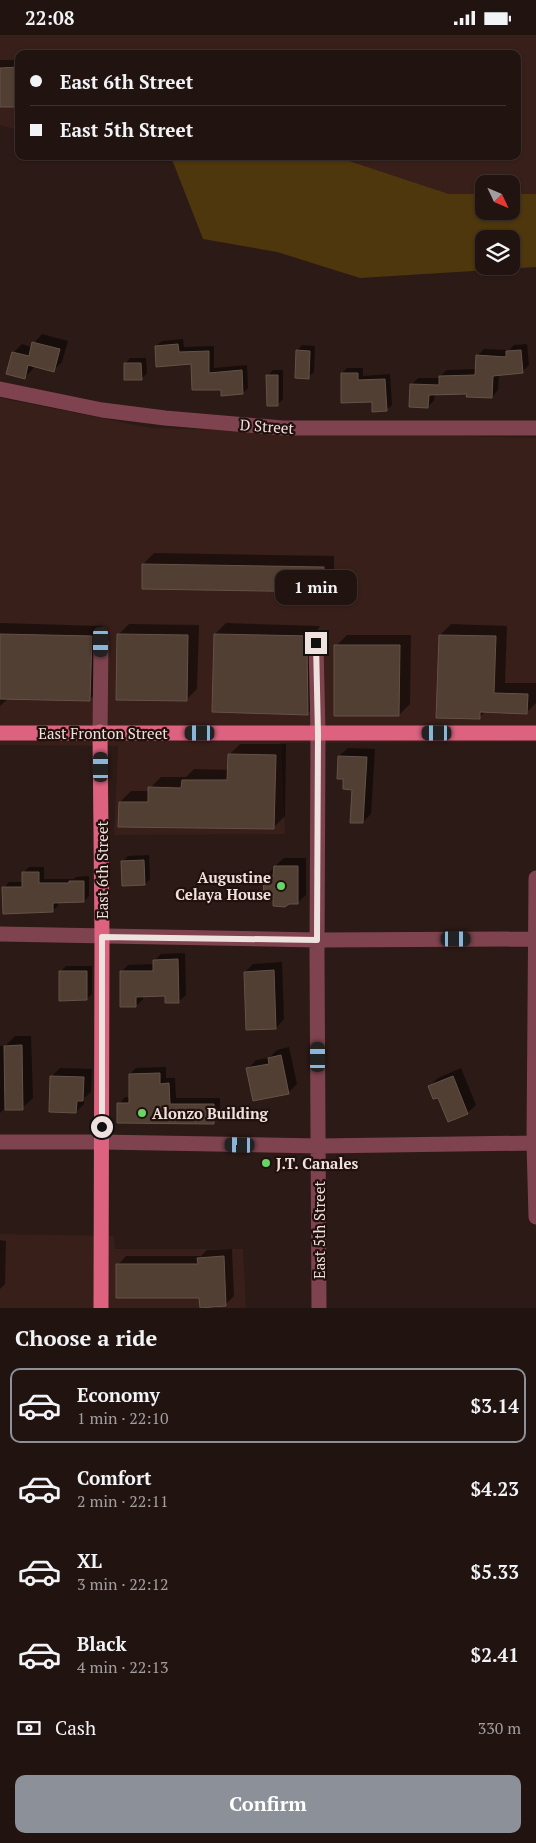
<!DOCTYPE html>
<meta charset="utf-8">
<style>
:root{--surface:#211410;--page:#291d19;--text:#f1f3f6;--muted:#a29e9f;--line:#3e3330;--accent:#8c9099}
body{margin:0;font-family:"PT Serif",serif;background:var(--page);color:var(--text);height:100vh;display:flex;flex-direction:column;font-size:19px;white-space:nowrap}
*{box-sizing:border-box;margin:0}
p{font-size:16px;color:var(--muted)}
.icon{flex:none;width:28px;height:28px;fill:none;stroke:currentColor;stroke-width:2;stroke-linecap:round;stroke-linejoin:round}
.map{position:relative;height:1273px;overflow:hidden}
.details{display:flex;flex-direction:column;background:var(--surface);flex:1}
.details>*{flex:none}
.top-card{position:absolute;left:15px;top:15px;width:506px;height:110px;border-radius:10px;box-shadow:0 1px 4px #0004,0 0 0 1px var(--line);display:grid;align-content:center;height:110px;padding:0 15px;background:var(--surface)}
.needle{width:32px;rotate:134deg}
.tools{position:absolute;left:475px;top:140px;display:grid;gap:10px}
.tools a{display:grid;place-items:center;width:45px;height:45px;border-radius:10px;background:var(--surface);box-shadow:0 1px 4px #0004,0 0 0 1px var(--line);font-size:25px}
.end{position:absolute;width:22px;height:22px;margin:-11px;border:6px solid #efe1de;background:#111;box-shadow:0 0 0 2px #111}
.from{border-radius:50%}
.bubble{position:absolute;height:35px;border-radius:10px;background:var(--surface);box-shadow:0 1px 4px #0004,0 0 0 1px var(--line);font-size:16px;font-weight:700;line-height:35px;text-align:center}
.car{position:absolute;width:15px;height:30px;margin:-15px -8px;border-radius:6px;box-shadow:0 0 4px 1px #0007;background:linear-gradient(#222 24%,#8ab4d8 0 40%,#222 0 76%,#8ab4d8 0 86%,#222 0)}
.top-card b{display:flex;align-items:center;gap:18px;height:48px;font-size:19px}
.top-card b+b{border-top:1px solid var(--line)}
.top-card i{width:12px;height:12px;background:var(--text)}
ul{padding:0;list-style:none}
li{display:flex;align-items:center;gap:15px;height:75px;margin:0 10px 8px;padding:0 5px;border:2px solid transparent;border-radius:10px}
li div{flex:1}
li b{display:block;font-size:19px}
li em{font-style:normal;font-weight:700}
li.current{border-color:var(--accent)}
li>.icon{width:45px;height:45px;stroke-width:1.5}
h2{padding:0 15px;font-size:22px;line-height:60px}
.pay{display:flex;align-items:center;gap:12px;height:55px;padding:0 15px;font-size:19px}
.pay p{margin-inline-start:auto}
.primary-button{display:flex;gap:10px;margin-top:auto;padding:10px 15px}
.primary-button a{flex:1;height:58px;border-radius:10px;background:var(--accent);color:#fff;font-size:20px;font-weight:700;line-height:58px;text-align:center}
.status{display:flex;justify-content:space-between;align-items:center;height:35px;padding:0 25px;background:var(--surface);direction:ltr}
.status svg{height:14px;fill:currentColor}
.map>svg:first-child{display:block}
.built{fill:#381f1a}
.green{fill:#4e360d;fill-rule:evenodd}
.shadow{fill:#0007}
.building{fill:#513f34;stroke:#655247}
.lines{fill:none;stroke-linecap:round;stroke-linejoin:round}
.minor{stroke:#7e434f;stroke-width:15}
.major{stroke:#dc627f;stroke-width:15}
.route{stroke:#efe1de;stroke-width:6}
.poi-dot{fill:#68d465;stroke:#22100d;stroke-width:2}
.labels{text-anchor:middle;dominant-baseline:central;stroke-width:4.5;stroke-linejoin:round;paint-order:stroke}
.street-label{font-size:15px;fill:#efe1de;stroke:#22100d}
.poi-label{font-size:15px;font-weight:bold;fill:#efe1de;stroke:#22100d;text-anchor:start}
</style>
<div class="status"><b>22:08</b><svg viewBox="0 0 49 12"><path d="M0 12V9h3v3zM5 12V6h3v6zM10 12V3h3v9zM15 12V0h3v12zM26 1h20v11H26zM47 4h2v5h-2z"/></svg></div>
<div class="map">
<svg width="536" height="1273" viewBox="0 0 536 1273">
<rect width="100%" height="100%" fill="#2c1a16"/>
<path class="built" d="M0 0H536V159H511V149H484V159H449L334 121H518V19H19V95L0 90Z
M0 363 151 393 536 403V707L281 708 285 799 114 800 118 711 0 710Z
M0 1199 114 1201 115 1214H243L246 1273H0Z"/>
<path class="green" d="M174 121H334L449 159H484V176H511V159H536V232L360 243 277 217 203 204 171 122ZM484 204H511V231H484Z"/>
<path class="shadow" d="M0 25H19V70L0 71Z
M42 299 68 306 62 327 54 335 34 330 33 334 24 343 13 318 22 309 31 312Z
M183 304 184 312 214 311V333L247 330 248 353 243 358 222 354 193 328 156 311 162 306Z
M527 309 529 330 522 337 499 339 498 355 492 362 468 358 435 359 434 365 428 372 411 350 418 343H440V341L447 335 477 334V321L484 314 509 315 514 310Z
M302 310 315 311 314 337 308 342 297 316Z
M130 323H146L147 338 141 344 125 329Z
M347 333H363V341L390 339 392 370 386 375 373 366 342 338Z
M273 335H283V364L278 369 267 341Z
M154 518 334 521V545L323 556 143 529Z
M0 588 102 591 101 653 90 664 9 663 0 671Z
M226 588 320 591 317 596 318 668 307 679 215 599Z
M129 589 199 590 197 654 186 665 118 600Z
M451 589 507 591 505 648H536V668L527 677 486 676 479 683 440 600Z
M347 600H411L410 669 399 680 336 611Z
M240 709H286L285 781 274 792 120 767 131 756H150V753L161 742H186L194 734 229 735V720Z
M348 713 375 714 371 779 363 787 353 754 345 743 339 721Z
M149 820 150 844 145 849 122 827 128 821Z
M284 823H306V860L297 868 274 859 265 842 273 834H275V831Z
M29 832H44V844H74L76 842 89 841V861L84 866 58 867V871L52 876 4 853 9 847H24V837Z
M185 918 186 960 178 967 166 960 143 961V964L136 971 121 937 128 930 154 929V926L161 919Z
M282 927 284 984 276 993 245 937 253 929Z
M66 931H92V959L87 964 60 937Z
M15 1001H31L33 1063 22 1073 4 1074 0 1078V1011H5Z
M289 1012 297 1049 288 1058 248 1034 256 1025 269 1023 277 1015Z
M166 1032V1043H175L176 1063H220V1081L213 1087 119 1069 125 1062H130V1039L136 1033Z
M60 1033 92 1034 91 1057 84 1063V1069L76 1077 51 1042Z
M461 1033 476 1070 467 1078 439 1061 430 1051 438 1043Z
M0 1205 6 1206 5 1249 0 1254Z
M232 1214 234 1261 225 1270H219L216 1273H201L200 1262 118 1230 126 1221H201L207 1215Z"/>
<path class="building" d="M19 32V72H0V33Z
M32 307 60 314 54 337 28 330 25 344 6 339 12 317 29 321Z
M178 309 179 317 209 316V338L242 335 243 359 221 361V355H192L191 329 156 332 155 311Z
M296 315 310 316 309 344 295 343Z
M521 315 523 338 493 341 492 363 466 362 467 359 429 360 428 373 409 372 410 349 439 350V341L475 340 476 320 506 322V316Z
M124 328H141L142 345H124Z
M341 338H358V345L385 344 387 376 372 377V367L341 368Z
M266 340H278V371H267Z
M142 529 324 532 323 557 142 554Z
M0 599 92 601 90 666 0 664Z
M117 599 188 600 187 666 116 665Z
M214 599 310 601 307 608 308 680 212 677Z
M439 600 496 601 494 658 528 659 527 679 480 677V684L436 683Z
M334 610H400L399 681H334Z
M228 719 276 720 274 794 118 792 119 767H148V752L181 753 182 745H227Z
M338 721 367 722 363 788H350L352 755 343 754V744H337Z
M144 825 145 850 122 851 121 826Z
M274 831H298V869H289L285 872 273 871V860L264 861 263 841H273Z
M22 837H39V848H69V846H84V867L53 868V877L3 879 2 852H22Z
M178 924 179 968H165V961L136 962V972H120V936H153V925Z
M274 935 276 994 246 995 244 937Z
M59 936H87V965L59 966Z
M22 1010 23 1075H5L4 1011Z
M281 1020 289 1059 253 1066 246 1033 269 1029 268 1023Z
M160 1038V1049L169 1048 170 1069H214V1089L117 1088V1068H129V1039Z
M50 1041 84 1042 83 1066H77L76 1078 49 1077Z
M453 1041 468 1079 448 1087 438 1063 433 1064 428 1051Z
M224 1221 226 1271 200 1273 199 1263H116V1229H198L197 1223Z"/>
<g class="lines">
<path class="minor" d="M0 354 102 375 165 383 283 393H536
M316 608 318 699 317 919 319 1273
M100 697 101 607
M536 843 534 1108 536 1182
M0 899 317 905 536 904
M0 1107H101L319 1111 536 1108"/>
<path class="major" d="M100 697 102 902 101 1273
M0 698H536"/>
</g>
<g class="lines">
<path class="route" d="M102 1092V902L317 905 318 699 316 608"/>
</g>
<g class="poi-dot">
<circle cx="281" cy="851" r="5"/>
<circle cx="142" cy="1078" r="5"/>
<circle cx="266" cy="1128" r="5"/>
</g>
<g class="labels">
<g class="street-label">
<text transform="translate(267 391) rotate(4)">D Street</text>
<text x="103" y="698">East Fronton Street</text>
<text transform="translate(102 835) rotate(-90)">East 6th Street</text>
<text transform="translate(319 1195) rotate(-90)">East 5th Street</text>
</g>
<g class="poi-label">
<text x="271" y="842" text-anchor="end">Augustine<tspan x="271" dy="17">Celaya House</tspan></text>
<text x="152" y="1078">Alonzo Building</text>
<text x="276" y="1128">J.T. Canales</text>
</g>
</g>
</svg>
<div class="tools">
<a><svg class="needle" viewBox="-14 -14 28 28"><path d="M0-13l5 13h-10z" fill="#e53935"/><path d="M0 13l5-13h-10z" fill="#a29e9f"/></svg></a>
<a><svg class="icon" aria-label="layers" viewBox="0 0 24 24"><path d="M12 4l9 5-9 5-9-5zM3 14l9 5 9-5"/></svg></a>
</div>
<i class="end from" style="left:102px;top:1092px"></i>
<i class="end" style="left:316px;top:608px"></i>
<div class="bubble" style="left:275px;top:535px;width:82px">1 min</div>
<i class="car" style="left:101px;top:607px;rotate:180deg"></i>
<i class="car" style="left:200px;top:698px;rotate:270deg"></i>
<i class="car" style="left:437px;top:698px;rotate:270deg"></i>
<i class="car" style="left:101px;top:732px;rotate:0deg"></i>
<i class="car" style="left:456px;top:904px;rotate:90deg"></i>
<i class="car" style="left:318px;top:1022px;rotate:0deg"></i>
<i class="car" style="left:240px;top:1110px;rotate:271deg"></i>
<div class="top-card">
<b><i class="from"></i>East 6th Street</b>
<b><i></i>East 5th Street</b>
</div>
</div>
<section class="details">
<h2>Choose a ride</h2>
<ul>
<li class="current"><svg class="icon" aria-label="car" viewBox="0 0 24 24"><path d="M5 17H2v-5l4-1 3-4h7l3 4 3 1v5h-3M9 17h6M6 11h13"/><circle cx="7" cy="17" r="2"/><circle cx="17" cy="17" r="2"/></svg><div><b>Economy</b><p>1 min · 22:10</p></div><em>$3.14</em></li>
<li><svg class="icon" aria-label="car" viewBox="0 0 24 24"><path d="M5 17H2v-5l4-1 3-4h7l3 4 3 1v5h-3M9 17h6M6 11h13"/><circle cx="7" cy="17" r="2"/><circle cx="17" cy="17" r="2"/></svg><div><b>Comfort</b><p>2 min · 22:11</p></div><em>$4.23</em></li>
<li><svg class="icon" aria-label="car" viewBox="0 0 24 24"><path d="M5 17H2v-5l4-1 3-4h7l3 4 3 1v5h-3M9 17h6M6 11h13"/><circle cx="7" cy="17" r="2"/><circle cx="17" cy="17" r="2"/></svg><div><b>XL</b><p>3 min · 22:12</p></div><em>$5.33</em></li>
<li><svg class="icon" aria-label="car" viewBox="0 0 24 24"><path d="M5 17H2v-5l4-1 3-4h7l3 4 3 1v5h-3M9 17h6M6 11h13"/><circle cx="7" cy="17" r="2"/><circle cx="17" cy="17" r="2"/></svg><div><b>Black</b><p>4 min · 22:13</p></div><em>$2.41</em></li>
</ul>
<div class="pay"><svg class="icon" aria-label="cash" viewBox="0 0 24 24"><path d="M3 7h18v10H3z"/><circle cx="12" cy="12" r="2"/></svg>Cash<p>330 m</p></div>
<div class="primary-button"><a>Confirm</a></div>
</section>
